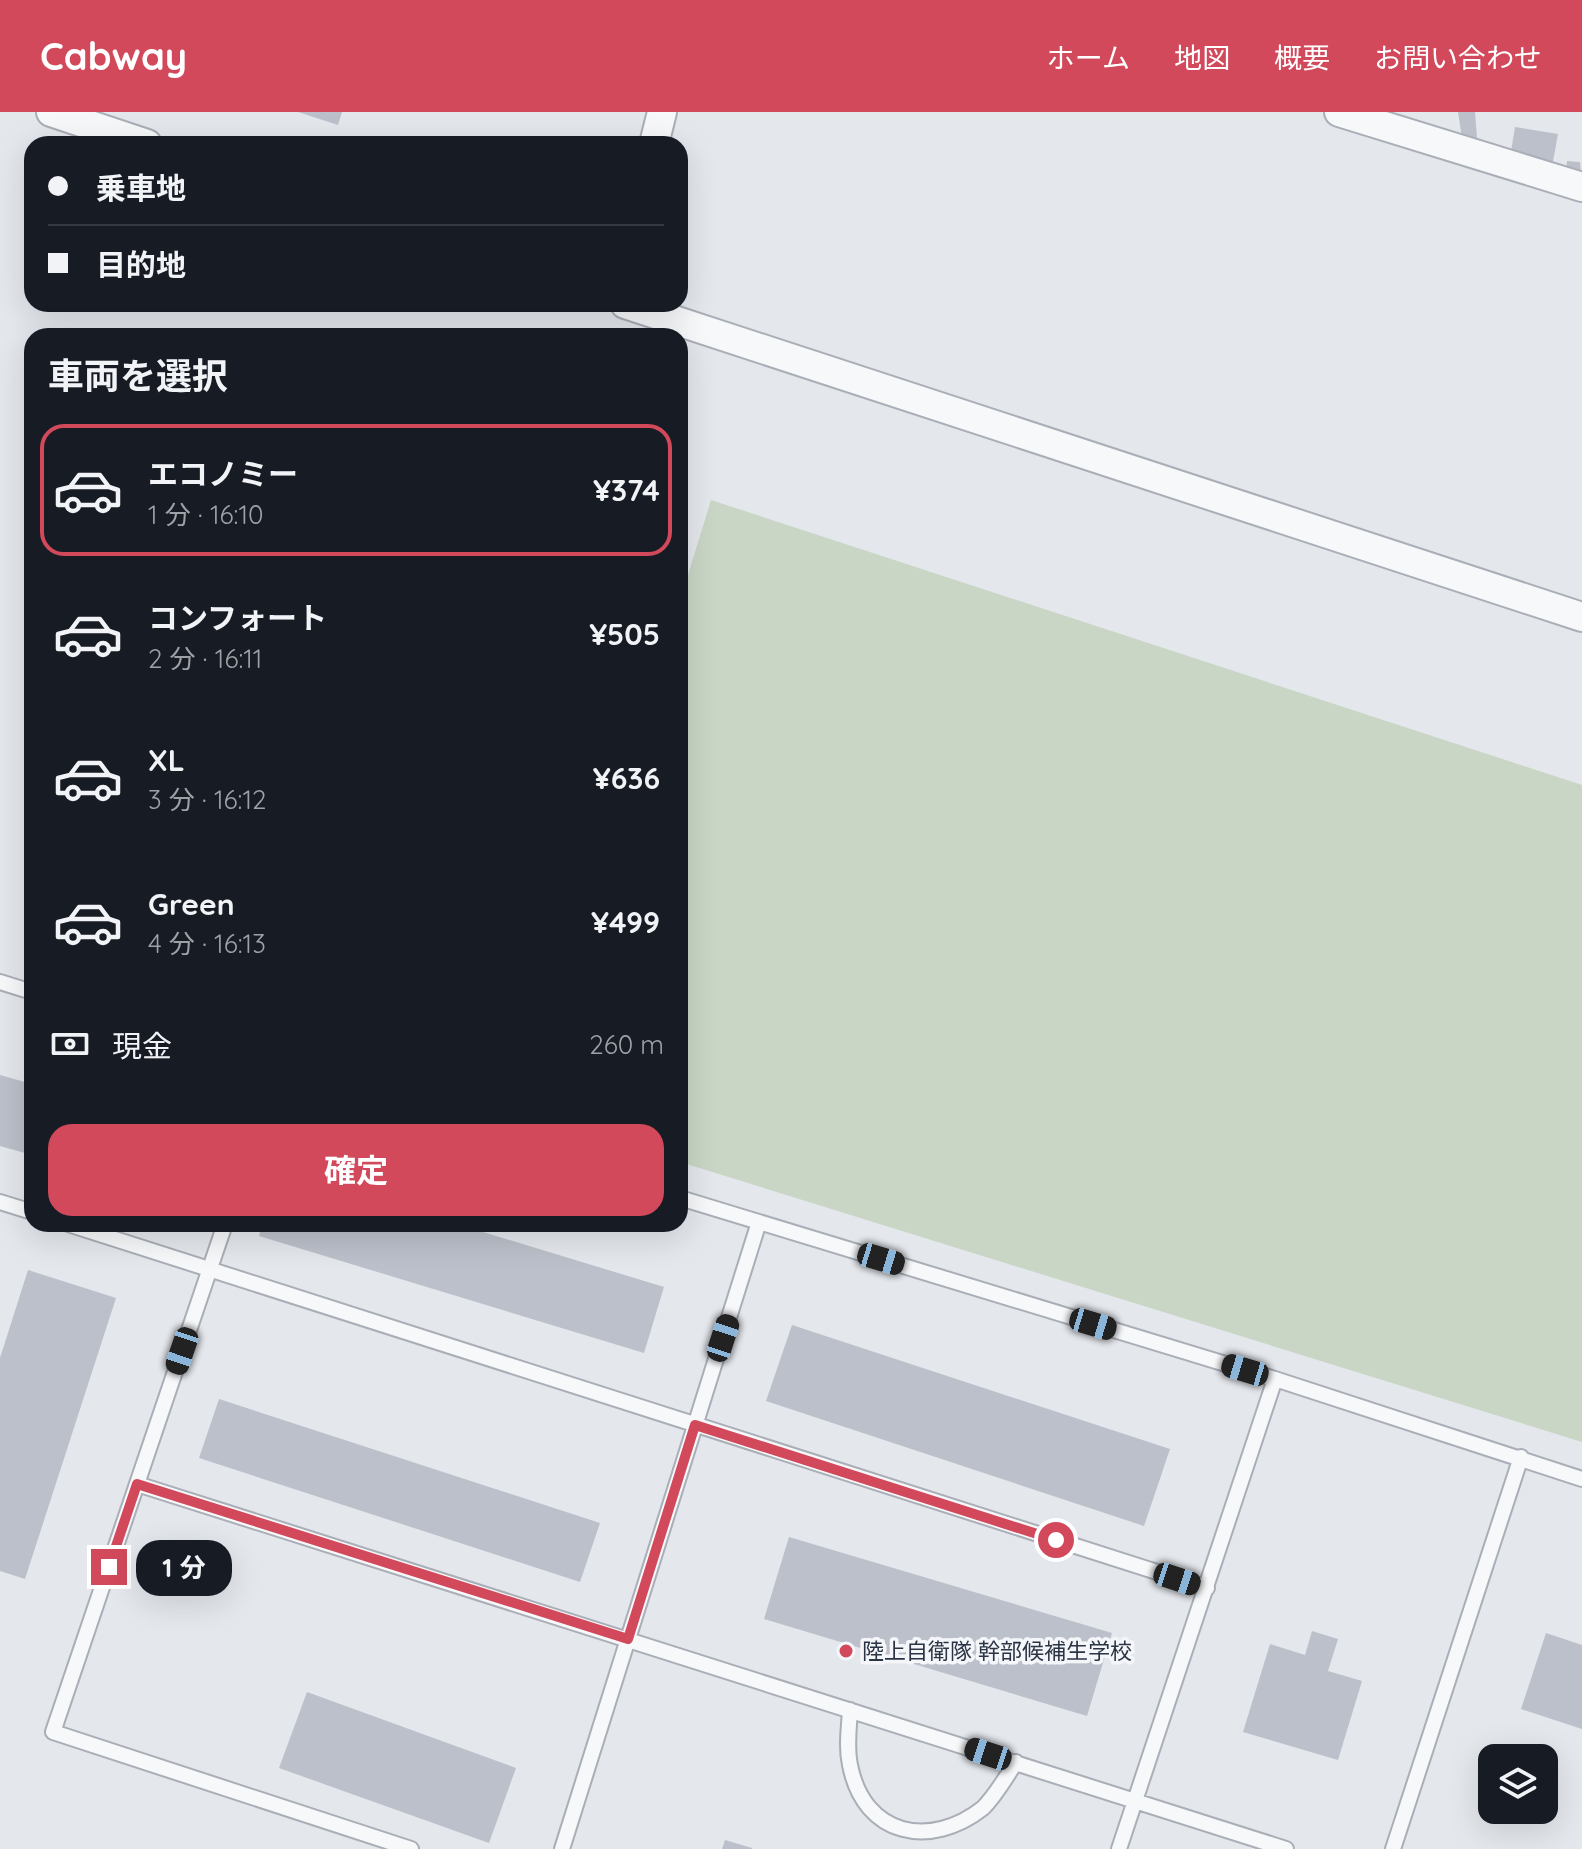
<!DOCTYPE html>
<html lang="ja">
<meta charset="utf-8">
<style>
:root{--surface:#171b24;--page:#20242c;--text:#f1f3f6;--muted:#9ea1a6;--line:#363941;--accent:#d1495b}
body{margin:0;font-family:Quicksand,"Noto Sans JP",sans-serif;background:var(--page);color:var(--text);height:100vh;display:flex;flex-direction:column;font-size:30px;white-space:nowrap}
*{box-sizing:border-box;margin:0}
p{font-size:26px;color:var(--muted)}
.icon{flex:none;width:44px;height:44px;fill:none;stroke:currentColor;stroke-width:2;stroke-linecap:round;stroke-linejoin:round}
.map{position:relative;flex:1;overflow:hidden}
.details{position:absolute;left:24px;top:216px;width:664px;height:904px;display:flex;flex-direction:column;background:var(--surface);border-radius:24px;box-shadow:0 8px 32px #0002}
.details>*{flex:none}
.top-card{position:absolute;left:24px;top:24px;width:664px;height:176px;border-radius:24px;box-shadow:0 8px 32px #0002;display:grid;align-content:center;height:176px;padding:0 24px;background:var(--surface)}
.buttons{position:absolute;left:1478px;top:1632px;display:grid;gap:16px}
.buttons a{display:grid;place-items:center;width:80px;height:80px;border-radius:16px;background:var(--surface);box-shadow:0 8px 32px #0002;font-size:40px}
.end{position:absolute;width:36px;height:36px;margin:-18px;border:10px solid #d1495b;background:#fff;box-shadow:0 0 0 4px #fff}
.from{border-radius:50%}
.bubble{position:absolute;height:56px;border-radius:24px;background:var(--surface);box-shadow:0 8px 32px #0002;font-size:26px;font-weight:700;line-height:56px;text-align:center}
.car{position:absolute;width:24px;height:48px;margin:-24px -12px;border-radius:10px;box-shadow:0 0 6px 2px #0007;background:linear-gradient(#222 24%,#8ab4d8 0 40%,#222 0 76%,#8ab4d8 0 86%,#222 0)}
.top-card b{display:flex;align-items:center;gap:28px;height:76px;font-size:30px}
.top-card b+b{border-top:2px solid var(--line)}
.top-card i{width:20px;height:20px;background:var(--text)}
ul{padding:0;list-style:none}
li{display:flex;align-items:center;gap:24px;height:132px;margin:0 16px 12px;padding:0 8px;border:4px solid transparent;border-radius:24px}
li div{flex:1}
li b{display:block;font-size:30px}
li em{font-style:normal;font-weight:700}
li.selected{border-color:var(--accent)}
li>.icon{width:72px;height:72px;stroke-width:1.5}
h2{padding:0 24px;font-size:36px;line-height:96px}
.pay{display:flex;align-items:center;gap:20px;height:88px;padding:0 24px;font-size:30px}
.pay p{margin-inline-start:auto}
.primary-button{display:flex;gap:16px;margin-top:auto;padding:16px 24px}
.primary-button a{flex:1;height:92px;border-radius:24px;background:var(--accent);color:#fff;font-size:32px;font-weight:700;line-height:92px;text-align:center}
header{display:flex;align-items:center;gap:48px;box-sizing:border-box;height:112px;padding:0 40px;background:var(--accent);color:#fff}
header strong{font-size:38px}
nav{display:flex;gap:44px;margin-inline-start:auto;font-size:28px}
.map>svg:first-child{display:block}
.green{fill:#c9d6c5}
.building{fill:#bbc0ca}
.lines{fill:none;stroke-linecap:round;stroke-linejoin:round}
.lane-casing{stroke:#a9aeb7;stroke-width:18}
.street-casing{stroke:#a9aeb7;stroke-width:32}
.lane{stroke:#f7f8fa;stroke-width:14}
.street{stroke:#f7f8fa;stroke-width:28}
.route{stroke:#d1495b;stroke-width:10}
.poi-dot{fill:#d1495b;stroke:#f4f6f9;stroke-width:3}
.labels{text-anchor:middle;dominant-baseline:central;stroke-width:7;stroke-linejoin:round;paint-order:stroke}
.poi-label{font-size:22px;fill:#2b3445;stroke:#f4f6f9;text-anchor:start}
</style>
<header>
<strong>Cabway</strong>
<nav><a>ホーム</a><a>地図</a><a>概要</a><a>お問い合わせ</a></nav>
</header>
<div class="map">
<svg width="1582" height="1737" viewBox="0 0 1582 1737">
<rect width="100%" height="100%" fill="#e4e7ec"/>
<path class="green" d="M711 388 1582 673V1330L680 1050V489Z"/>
<path class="building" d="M298 0H342L338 13Z
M1458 0H1475L1477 26H1462Z
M1515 15 1558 22 1552 55 1509 52Z
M1567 49 1580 50 1581 62 1566 61Z
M0 963 32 972V1043L0 1034Z
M262 1112H457L664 1175 644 1241 259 1124Z
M28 1158 116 1186 25 1467 0 1459V1246Z
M792 1213 1170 1337 1144 1414 766 1289Z
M219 1287 600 1411 580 1470 199 1346Z
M789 1425 1112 1521 1087 1604 764 1507Z
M1312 1519 1338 1527 1328 1559 1362 1569 1338 1648 1243 1620 1270 1532 1305 1543Z
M1546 1521 1582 1533V1617L1521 1597Z
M307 1580 516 1656 489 1731 279 1656Z
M725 1728 752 1736V1737H722Z"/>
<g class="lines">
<defs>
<path id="lane" d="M0 870 32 880
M680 1086 1275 1267 1582 1367
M0 1090 32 1100
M68 1112 1207 1476
M225 1112 53 1620 411 1737
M137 1372 1286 1737
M850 1598C849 1616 846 1635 850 1653 864 1725 931 1737 983 1696 996 1683 1006 1665 1016 1650
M562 1737 759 1110
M1119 1737 1275 1267
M1393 1737 1521 1345"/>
<path id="street" d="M51 0 147 32
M1339 0 1582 75
M654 32 662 0
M625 192 1582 505"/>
</defs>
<use href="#lane" class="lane-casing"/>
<use href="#street" class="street-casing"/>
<use href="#lane" class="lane"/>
<use href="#street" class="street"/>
</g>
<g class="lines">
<path class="route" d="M109 1455 137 1372 628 1527 695 1313 1056 1428"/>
</g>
<circle class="poi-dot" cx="846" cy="1539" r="8"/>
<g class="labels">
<g class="poi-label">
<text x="862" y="1539">陸上自衛隊 幹部候補生学校</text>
</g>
</g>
</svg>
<div class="buttons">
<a><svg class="icon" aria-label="layers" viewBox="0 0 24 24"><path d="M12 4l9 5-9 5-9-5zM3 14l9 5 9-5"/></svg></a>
</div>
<i class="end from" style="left:1056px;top:1428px"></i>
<i class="end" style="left:109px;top:1455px"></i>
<div class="bubble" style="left:136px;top:1428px;width:96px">1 分</div>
<i class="car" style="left:881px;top:1147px;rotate:107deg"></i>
<i class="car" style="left:1093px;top:1212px;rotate:107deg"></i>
<i class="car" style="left:723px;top:1226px;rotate:18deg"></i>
<i class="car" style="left:182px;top:1239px;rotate:199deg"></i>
<i class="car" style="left:1245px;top:1258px;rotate:287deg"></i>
<i class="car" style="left:1177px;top:1467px;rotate:108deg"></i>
<i class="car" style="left:988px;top:1642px;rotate:288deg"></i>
<div class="top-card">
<b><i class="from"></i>乗車地</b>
<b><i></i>目的地</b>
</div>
<section class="details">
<h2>車両を選択</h2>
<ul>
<li class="selected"><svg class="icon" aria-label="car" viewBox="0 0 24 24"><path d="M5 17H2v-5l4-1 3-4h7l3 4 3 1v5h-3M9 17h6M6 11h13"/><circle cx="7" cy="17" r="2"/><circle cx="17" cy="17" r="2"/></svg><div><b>エコノミー</b><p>1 分 · 16:10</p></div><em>¥374</em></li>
<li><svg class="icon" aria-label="car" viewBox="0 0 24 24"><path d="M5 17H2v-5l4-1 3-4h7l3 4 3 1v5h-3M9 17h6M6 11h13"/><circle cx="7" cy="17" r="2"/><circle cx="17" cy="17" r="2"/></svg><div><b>コンフォート</b><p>2 分 · 16:11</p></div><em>¥505</em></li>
<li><svg class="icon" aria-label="car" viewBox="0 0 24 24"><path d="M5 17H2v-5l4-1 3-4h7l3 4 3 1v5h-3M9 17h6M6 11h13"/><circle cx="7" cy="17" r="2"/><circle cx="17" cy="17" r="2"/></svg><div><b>XL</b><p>3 分 · 16:12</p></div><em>¥636</em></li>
<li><svg class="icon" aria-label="car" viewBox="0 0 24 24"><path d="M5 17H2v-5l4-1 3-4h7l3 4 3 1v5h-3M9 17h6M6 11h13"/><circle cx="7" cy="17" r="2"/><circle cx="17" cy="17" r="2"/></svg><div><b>Green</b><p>4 分 · 16:13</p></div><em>¥499</em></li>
</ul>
<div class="pay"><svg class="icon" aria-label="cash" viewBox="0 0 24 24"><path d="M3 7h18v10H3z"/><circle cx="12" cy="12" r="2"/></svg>現金<p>260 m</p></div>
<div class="primary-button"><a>確定</a></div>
</section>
</div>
